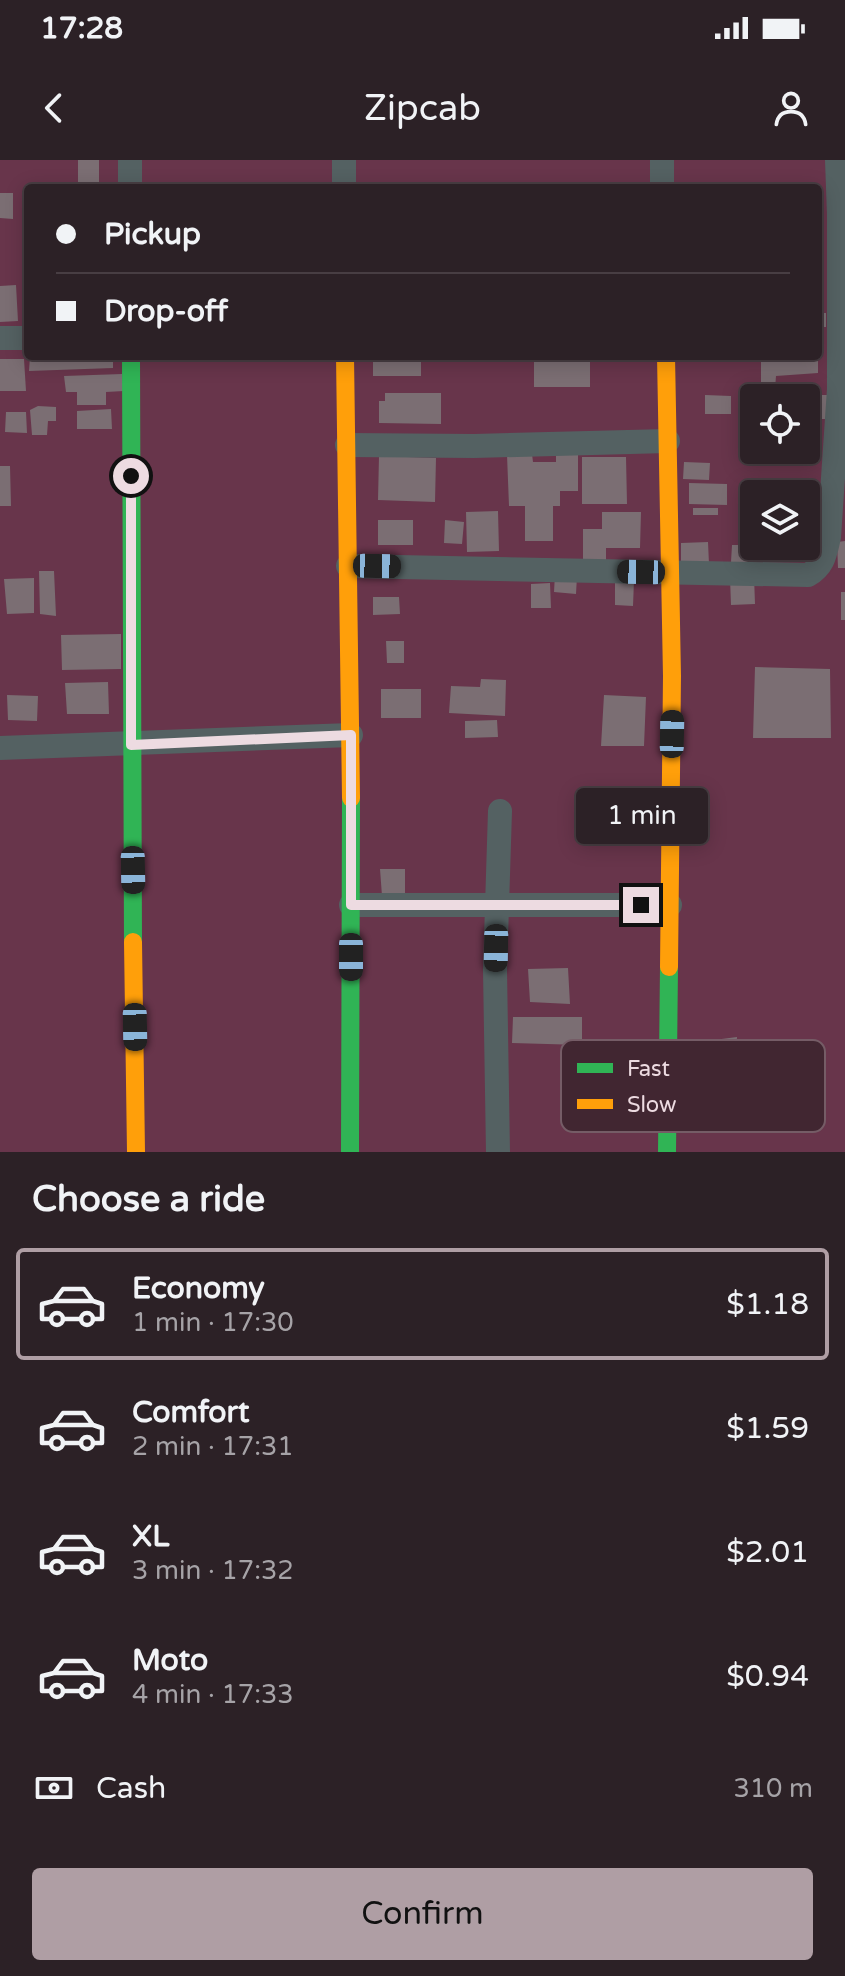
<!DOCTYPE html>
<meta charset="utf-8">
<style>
:root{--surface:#2c2126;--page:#382e32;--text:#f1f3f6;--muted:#a6a3a7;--line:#483e43;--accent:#af9ea4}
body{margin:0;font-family:"Varela Round",sans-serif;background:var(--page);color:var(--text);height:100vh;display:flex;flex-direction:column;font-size:30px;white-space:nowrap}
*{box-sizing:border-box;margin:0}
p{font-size:26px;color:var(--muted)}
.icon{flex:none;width:44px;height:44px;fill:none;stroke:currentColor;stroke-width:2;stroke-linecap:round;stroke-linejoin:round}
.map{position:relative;height:992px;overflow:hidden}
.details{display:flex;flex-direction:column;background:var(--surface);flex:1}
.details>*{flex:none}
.hud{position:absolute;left:24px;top:24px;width:798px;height:176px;border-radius:8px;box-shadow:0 4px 20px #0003,0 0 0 2px var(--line);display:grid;align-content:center;height:176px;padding:0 32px;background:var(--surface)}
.fabs{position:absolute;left:740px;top:224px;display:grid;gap:16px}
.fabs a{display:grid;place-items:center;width:80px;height:80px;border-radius:8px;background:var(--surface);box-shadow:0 4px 20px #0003,0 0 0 2px var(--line);font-size:40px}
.end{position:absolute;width:36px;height:36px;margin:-18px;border:10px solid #eddbe1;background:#111;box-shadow:0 0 0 4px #111}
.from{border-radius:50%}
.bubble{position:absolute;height:56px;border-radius:8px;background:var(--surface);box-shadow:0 4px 20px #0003,0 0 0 2px var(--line);font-size:26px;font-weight:600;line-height:56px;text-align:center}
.car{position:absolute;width:24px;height:48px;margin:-24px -12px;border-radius:10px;box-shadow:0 0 6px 2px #0007;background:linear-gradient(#222 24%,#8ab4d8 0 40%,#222 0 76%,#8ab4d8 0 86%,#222 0)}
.hud b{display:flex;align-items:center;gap:28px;height:76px;font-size:30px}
.hud b+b{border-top:2px solid var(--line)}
.hud i{width:20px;height:20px;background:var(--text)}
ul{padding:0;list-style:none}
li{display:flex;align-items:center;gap:24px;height:112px;margin:0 16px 12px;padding:0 16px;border:4px solid transparent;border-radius:8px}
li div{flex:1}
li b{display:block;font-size:30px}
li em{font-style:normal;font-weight:600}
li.selected{border-color:var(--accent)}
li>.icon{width:72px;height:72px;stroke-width:1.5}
h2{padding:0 32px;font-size:36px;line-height:96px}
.pay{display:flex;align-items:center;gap:20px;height:88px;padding:0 32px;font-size:30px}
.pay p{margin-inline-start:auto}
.cta{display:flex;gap:16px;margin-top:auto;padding:16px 32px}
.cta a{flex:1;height:92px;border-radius:8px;background:var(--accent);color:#111;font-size:32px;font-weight:600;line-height:92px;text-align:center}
.status{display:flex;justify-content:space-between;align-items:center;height:56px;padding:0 40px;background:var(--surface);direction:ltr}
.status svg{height:22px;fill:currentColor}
header{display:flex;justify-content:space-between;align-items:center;height:104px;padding:0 32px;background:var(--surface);font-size:36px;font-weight:600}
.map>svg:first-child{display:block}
.green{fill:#68354b;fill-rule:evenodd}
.building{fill:#7b6e73}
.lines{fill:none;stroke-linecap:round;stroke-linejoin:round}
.street{stroke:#546162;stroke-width:24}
.fast{stroke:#30b455;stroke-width:18}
.slow{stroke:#ff9f0a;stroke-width:18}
.route{stroke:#eddbe1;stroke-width:10}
.key{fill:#412631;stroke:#755c66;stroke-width:2}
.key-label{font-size:22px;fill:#eddbe1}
</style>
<div class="status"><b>17:28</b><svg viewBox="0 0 49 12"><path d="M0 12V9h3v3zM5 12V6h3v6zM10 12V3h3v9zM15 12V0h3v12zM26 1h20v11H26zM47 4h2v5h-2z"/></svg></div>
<header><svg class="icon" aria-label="back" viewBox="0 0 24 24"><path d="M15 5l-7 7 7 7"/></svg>Zipcab<svg class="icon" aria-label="person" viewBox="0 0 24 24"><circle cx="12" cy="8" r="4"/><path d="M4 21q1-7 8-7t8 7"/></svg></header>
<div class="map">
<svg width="845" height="992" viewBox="0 0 845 992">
<rect width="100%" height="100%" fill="#3b2c32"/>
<path class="green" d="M0 0H845V992H0ZM28 28H818V196H28ZM754 238H806V290H754ZM754 334H806V386H754Z"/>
<path class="building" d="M78 0H99V28H78Z
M0 33H13V59L0 58Z
M16 125 18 161 0 162V126Z
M818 153H826V167H818Z
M30 196H113V208L29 211Z
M373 196H421V216H373Z
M534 196H590V227H534Z
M761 196H818V213L776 216 775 229 761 228Z
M0 199H24L26 231H0Z
M122 214 124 231 106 232V245H77V232H66L64 216Z
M385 233H441V264L379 263V241H385Z
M705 235 731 236V254H705Z
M791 235H827V259H806V238H791Z
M38 246 56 247V261H48L47 275H32L30 250Z
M111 249 112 269H77V251Z
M6 252H26L27 273 5 272Z
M806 267H813V289H806Z
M532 294 533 302H556V295H578V331H560V346H553V381H525V346H509L507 295Z
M379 296 436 298 435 342 378 340Z
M582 297H626L627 344H582Z
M684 302 710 303 709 320 683 319Z
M0 306H10L11 346H0Z
M689 323 727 324V345L689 344Z
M693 348H718V355H693Z
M498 351 499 391 467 392 466 352Z
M602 352H641L640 388H606V402H583V369H602Z
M378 360H413V385H378Z
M445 360 464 362 462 384 444 383Z
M845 381V408H838L837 382Z
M708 382 709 404 681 405V383Z
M732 385H753L752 403 731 402Z
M791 386H803L804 398 792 399Z
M39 411H54L56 456 40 454Z
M555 414 577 416 576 434 554 432Z
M754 416 755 444 731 445 730 418Z
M34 418V453L7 454 4 419Z
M615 421H634L633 446 615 445Z
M550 423 551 448H531V424Z
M841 432H845V460H841Z
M373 437H399L400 454 373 455Z
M121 474V509L62 510 61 475Z
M386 481H404V503H387Z
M755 507 830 509 831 578H753Z
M481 519 506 520 505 556 449 553 451 526 480 527Z
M108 522 109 554H67L65 523Z
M381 529H421V558H381Z
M7 535 38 536 37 561 8 560Z
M604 535 646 537 644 586H601Z
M497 560 498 577 465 578V561Z
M380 709H405V736H382Z
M568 808 570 844 530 842 528 809Z
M513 857H582V885L512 883Z
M737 877 732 964 688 968 686 953 702 950 704 917H713L714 880Z"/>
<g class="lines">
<path class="street" d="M344 0V28
M662 0V28
M837 0 839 55V229H845
M130 28V0
M0 178H28
M347 285 474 286 668 281
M348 406 808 415C824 406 825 394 829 377L839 229
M0 588 351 575
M351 745H670
M498 992 495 810 500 651"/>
<path class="fast" d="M131 196 133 782
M350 992 351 638
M667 992 669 807"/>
<path class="slow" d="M345 196 351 638
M666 196 672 516 669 807
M133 782 136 992"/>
</g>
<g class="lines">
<path class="route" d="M131 316V585L351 575V745H641"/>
</g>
<rect x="561" y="880" width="264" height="92" rx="12" class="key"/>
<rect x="577" y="903" width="36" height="10" fill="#30b455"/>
<rect x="577" y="939" width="36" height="10" fill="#ff9f0a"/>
<g class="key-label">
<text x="627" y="916">Fast</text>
<text x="627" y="952">Slow</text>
</g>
</svg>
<div class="fabs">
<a><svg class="icon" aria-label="locate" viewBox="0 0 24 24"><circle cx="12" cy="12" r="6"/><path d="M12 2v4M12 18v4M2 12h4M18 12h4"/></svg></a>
<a><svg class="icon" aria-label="layers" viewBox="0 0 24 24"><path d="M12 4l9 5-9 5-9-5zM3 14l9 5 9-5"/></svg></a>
</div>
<i class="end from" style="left:131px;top:316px"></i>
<i class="end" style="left:641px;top:745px"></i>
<div class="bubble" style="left:576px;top:628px;width:132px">1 min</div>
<i class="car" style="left:377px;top:406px;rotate:91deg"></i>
<i class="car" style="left:641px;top:412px;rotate:271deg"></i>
<i class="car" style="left:672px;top:574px;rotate:1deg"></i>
<i class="car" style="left:133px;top:710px;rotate:179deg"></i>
<i class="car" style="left:496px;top:788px;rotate:181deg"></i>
<i class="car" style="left:351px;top:797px;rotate:180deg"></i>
<i class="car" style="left:135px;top:867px;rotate:179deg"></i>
<div class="hud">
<b><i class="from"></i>Pickup</b>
<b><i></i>Drop-off</b>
</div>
</div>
<section class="details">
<h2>Choose a ride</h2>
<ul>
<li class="selected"><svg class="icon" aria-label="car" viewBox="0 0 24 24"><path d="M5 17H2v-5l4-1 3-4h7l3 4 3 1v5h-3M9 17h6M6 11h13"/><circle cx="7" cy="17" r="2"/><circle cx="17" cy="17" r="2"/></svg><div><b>Economy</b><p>1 min · 17:30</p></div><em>$1.18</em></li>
<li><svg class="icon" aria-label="car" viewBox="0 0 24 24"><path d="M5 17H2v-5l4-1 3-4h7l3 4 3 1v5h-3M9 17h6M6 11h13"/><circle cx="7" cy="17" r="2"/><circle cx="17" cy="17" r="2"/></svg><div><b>Comfort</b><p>2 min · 17:31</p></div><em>$1.59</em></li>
<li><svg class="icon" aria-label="car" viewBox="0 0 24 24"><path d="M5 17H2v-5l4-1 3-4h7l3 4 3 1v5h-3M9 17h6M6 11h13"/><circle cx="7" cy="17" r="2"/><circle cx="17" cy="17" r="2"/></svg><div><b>XL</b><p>3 min · 17:32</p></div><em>$2.01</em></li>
<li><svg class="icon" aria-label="car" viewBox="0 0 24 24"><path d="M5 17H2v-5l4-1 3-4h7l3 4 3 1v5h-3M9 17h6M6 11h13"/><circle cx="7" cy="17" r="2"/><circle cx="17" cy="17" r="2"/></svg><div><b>Moto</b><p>4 min · 17:33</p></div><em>$0.94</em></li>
</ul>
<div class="pay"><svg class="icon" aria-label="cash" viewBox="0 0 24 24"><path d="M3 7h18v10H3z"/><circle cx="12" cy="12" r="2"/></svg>Cash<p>310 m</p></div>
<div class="cta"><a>Confirm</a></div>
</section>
